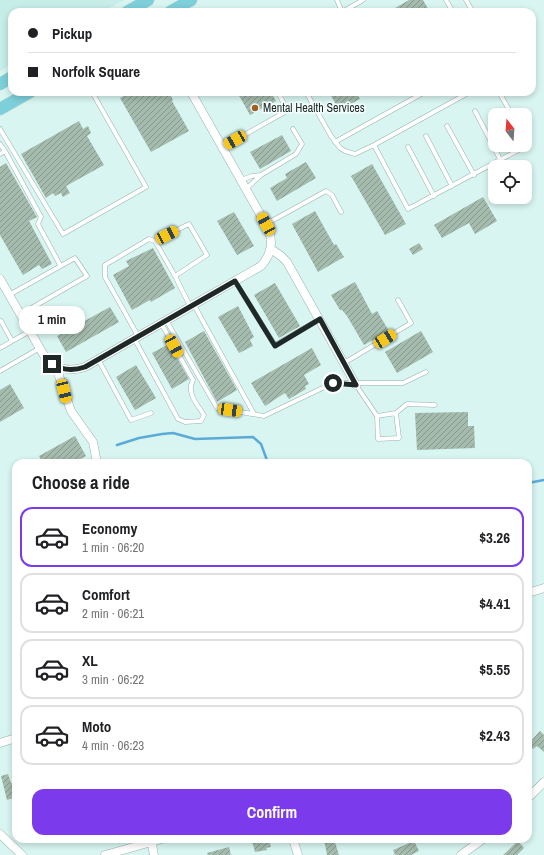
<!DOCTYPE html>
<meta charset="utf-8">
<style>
:root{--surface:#fff;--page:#f6f6f6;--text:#202124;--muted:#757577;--line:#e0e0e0;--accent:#7c3aed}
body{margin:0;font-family:"Archivo Narrow",sans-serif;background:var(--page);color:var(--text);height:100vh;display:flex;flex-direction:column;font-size:15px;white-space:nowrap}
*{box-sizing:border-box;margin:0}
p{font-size:13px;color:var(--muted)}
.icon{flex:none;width:22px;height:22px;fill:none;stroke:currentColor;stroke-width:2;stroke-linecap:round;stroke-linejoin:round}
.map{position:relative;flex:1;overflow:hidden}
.panel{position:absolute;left:12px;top:459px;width:520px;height:384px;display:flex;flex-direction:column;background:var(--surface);border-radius:12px;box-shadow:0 2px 6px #0003}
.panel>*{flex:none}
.top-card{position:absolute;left:8px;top:8px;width:528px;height:88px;border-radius:12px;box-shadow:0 2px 6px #0003;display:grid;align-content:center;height:88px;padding:0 20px;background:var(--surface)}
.needle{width:26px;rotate:343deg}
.fabs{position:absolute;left:488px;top:108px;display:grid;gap:8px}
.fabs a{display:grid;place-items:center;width:44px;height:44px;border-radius:8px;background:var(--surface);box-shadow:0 2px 6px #0003;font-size:20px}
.end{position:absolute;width:18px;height:18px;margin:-9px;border:5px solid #1e2927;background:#fff;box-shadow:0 0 0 2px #fff}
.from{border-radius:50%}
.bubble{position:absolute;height:28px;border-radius:12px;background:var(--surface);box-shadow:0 2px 6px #0003;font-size:13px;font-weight:700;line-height:28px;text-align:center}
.car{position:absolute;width:12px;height:24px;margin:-12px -6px;border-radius:5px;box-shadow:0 0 3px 1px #0007;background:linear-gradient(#f5c518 24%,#345 0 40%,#f5c518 0 76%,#345 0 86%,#f5c518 0)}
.top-card b{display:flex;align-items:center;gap:14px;height:38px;font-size:15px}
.top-card b+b{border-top:1px solid var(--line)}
.top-card i{width:10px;height:10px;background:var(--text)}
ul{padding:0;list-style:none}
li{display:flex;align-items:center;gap:12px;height:60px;margin:0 8px 6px;padding:0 12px;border:2px solid var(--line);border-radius:12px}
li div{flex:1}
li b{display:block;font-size:15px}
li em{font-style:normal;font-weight:700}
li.active{border-color:var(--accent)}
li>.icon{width:36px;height:36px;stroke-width:1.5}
h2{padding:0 20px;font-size:18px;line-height:48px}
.primary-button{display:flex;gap:8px;margin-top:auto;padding:8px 20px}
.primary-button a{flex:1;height:46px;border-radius:12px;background:var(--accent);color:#fff;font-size:16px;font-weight:700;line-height:46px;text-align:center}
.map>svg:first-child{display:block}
.built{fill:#c6ede7}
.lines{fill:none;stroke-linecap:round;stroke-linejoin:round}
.stream{stroke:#5cabd6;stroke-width:2.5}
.building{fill:url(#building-hatch)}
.service-casing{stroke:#96b2ae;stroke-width:5}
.minor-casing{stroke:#96b2ae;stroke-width:9}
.primary-casing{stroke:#d6d8d8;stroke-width:13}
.service{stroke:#fff;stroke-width:4}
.minor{stroke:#fff;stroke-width:8}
.primary{stroke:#7dcfda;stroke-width:12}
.route{stroke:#1e2927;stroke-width:5}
.poi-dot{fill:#9d6024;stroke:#f3fefc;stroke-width:1.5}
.labels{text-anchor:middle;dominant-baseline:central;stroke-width:3.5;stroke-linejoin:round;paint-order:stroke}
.poi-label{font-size:12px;fill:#1e2927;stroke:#f3fefc;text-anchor:start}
</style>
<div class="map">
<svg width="544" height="855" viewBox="0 0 544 855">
<defs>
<pattern id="building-hatch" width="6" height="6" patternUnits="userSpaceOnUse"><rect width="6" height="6" fill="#a4bbad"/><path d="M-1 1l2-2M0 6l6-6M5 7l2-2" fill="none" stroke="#85988d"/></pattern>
</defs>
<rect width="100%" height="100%" fill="#d8f5f1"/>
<path class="built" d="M0 0H124L102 12H12V64L0 71Z"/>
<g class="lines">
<path class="stream" d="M117 445 139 438 162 434 173 433 195 439 253 437 261 444 268 463
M528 483 544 480"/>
</g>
<path class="building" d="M409 0H423L430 12H388Z
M131 92H169L173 100 172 101 189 131 151 152 120 98Z
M237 92H271L276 101 250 115Z
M329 92H356L360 99 339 110Z
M79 121 83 129 88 126 91 133 87 136 104 165 66 186 70 193 63 197 61 193 55 196 53 193 46 198 21 154Z
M282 135 291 151 260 169 250 152Z
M306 162 316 178 277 201 270 188 287 178 285 174Z
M6 163 37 217 29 221 52 264 42 269 39 265 23 275 0 235V167Z
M372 164 406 224 385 235 351 176Z
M483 197 497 221 475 234 469 223 442 238 434 225Z
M315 211 334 245 336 244 344 257 318 272 292 224Z
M234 212 254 246 237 255 217 221Z
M419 243 423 249 413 255 409 249Z
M153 248 175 288 151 302 150 300 132 310 113 275 129 266 126 261Z
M355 282 372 314 377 311 389 331 364 345 347 316 342 310H340L331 295Z
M275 283 300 326 279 338 254 295Z
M238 306 254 337 250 340 253 346 239 353 218 317Z
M110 307 119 322 66 352 57 336Z
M204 331 237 390 217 402 185 342Z
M421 331 433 352 397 373 385 352Z
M169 344 189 379 172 389 152 353Z
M312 348 321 365 304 375 309 384 305 386 306 389 289 399 285 393 265 406 251 383Z
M136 365 156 398 135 410 116 377Z
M10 384 24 408 0 422V390Z
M468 412V426H474L475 448 417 450 415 413Z
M75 436 86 456 73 463H43L39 456Z
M540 731 544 735V752L537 746 533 749 528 744Z
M8 774 11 783 16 782V797L7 800 1 776Z
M264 839V841L269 840 271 847 266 848 267 850 255 852 252 840Z
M324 839H334L339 855H327Z
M414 841 419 851 411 855H395L393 850Z
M518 841 524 848 517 855H503Z
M229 847 231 855H208L207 853Z"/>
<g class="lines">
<defs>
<path id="service" d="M337 0 342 12
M446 0 453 12
M466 0 473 12
M342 12 363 0
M306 92 331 136 340 148 345 151 355 154 374 145 470 92
M499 92 512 115
M475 111 501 161
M447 126 474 175
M0 129 63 234 146 187 92 92
M426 136 452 186
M335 142 425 92
M0 144 5 151 0 154
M374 145 408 209 528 145 525 139
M223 147 285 112 283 102 278 92
M408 147 434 196
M5 151 41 217 38 224 60 265
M261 175 296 154 302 144 293 129
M241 180 252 176 261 175 246 189
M266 224 326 191 332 195 341 212
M155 241 175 276
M235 281 275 345 320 319
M9 295 75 258 87 276 21 314
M194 305 254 414
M166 320 217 408 264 416 333 383H403L426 372
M1 321 12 341
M138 336 105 277V265L149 239 155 241 189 224 207 255 175 276 190 306
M134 338 178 419 185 422 201 421 204 415C197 404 186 393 193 380L161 323
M0 348 30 331
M98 359 131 420 151 413
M344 363 411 323 398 300
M0 371 40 348
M356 385 377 416 396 413 407 404 435 405
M377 416 378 439 399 438 396 413"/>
<path id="minor" d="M271 249 281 256 287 262 356 385
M0 279 46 359C58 370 70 372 85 367L261 266C271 255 274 243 268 228L191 92
M56 367 71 411 93 442 97 463
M528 593 544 588
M0 743 16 738
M528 798 544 782
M0 834 22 855
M151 839 154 855
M293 839 298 855
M105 855 162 839
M461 855 483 839"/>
<path id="primary" d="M127 12 148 0
M170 12 191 0
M0 84 12 77
M0 109 30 92"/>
</defs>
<use href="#service" class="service-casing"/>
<use href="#minor" class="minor-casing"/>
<use href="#primary" class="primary-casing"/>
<use href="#service" class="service"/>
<use href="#minor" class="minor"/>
<use href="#primary" class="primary"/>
</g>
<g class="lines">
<path class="route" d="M52 364C63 371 73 371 85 367L235 281 275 346 320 319 356 385 333 383"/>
</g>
<circle class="poi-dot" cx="255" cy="108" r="4"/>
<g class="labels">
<g class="poi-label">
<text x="263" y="108">Mental Health Services</text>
</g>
</g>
</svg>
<div class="fabs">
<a><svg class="needle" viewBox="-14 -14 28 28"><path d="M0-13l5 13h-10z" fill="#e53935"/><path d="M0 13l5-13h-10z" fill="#757577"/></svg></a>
<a><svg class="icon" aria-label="locate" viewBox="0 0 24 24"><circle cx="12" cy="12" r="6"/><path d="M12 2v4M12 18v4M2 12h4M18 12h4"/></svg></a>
</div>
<i class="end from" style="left:333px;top:383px"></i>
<i class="end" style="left:52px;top:364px"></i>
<div class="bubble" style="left:19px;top:306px;width:66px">1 min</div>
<i class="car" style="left:235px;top:140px;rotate:240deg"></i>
<i class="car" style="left:266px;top:224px;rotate:331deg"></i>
<i class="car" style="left:167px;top:235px;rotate:63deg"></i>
<i class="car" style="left:385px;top:339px;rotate:59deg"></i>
<i class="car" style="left:174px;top:346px;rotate:151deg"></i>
<i class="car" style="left:64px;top:391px;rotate:166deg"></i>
<i class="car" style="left:230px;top:410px;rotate:98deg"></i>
<div class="top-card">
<b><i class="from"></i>Pickup</b>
<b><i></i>Norfolk Square</b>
</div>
<section class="panel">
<h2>Choose a ride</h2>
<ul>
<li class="active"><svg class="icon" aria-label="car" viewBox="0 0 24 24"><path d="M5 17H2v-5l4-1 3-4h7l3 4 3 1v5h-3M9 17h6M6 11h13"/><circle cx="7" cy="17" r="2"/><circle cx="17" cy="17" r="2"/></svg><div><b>Economy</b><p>1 min · 06:20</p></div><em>$3.26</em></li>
<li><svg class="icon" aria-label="car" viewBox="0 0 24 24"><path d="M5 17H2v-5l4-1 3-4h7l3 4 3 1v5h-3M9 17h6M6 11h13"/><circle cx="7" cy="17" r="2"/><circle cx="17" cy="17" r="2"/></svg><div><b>Comfort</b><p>2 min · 06:21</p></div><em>$4.41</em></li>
<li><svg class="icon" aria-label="car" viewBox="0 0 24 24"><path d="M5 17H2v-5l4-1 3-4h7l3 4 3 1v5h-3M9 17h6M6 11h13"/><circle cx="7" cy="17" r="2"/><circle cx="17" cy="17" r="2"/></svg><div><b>XL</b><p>3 min · 06:22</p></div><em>$5.55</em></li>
<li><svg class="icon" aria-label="car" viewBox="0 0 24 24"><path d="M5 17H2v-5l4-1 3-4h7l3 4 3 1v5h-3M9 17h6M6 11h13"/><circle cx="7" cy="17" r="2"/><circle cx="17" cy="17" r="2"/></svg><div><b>Moto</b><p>4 min · 06:23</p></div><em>$2.43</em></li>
</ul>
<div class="primary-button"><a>Confirm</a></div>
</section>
</div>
